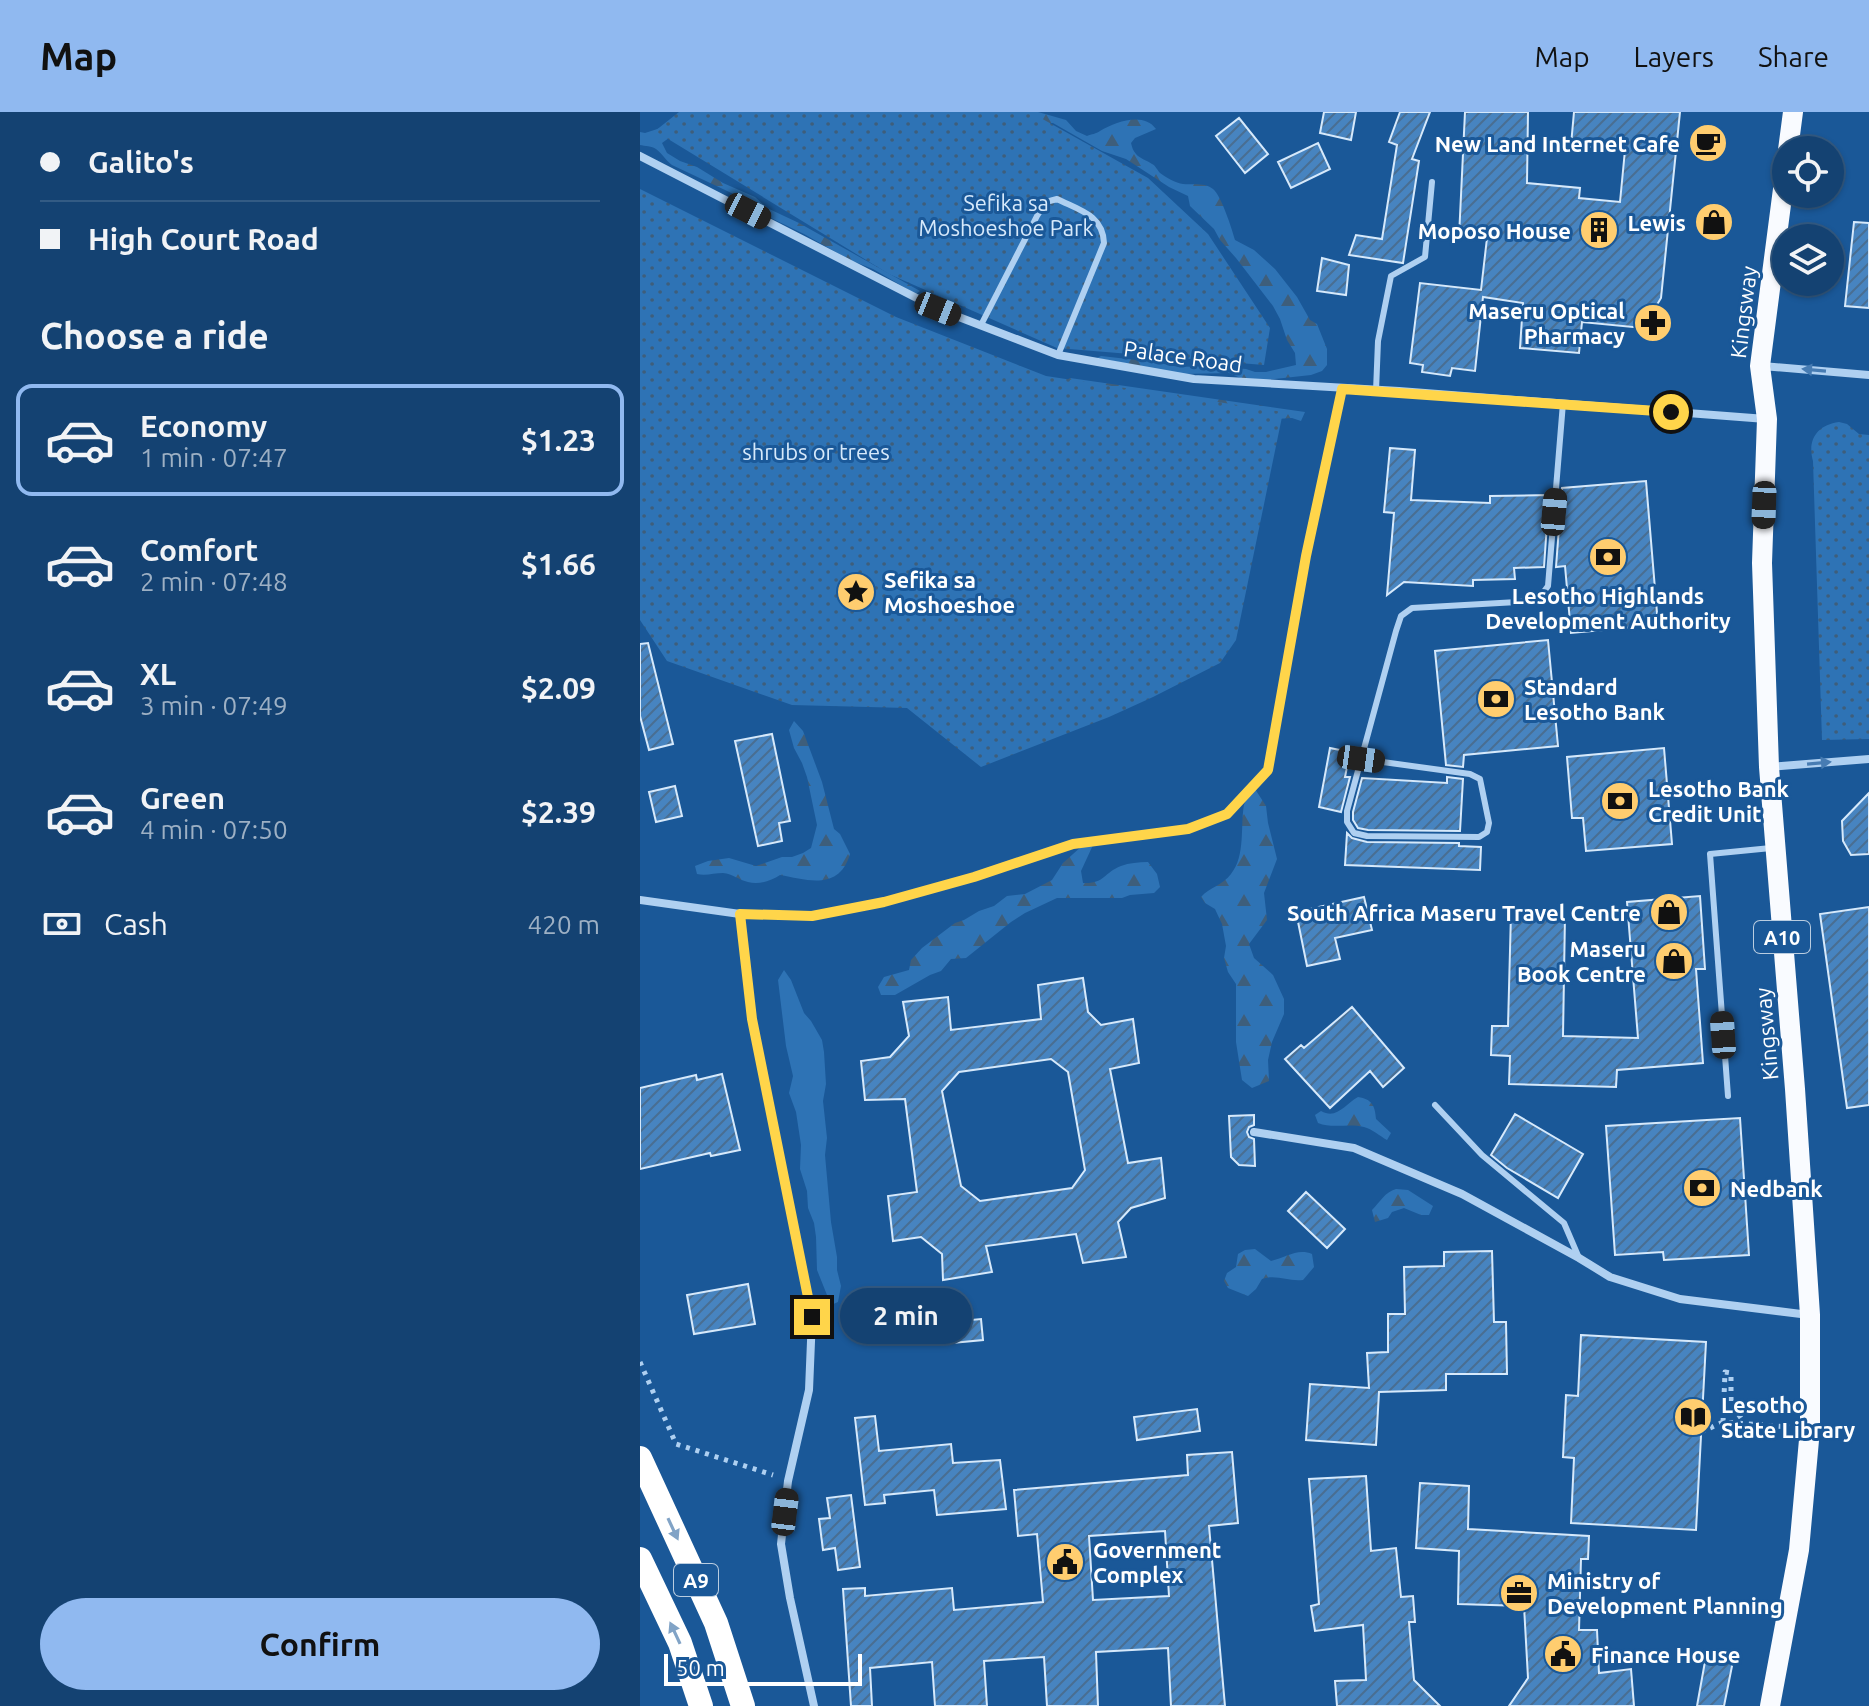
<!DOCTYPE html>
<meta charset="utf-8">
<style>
:root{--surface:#144272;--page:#1d4977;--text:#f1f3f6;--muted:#9db0c4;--line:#335b84;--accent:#90b9f0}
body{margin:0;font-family:Ubuntu,sans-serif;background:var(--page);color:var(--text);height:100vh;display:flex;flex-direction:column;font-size:30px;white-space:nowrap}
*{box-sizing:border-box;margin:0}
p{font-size:26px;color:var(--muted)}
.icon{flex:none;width:44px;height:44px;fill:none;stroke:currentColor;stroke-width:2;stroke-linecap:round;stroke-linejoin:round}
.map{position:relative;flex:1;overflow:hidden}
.details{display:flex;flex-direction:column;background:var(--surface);width:640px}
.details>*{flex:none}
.top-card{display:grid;align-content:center;height:176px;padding:0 40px;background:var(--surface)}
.controls{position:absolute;left:1132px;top:24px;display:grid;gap:16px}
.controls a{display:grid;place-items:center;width:72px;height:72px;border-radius:50%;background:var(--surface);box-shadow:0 2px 6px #0004,0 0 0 2px var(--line);font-size:40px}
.scale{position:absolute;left:24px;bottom:20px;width:198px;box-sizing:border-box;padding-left:8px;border:4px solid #fff;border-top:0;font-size:22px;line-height:28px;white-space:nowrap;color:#fff;-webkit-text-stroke:6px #1a5898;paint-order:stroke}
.end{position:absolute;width:36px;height:36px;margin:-18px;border:10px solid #ffd54a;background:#111;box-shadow:0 0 0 4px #111}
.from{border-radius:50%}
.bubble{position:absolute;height:56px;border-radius:28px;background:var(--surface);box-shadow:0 2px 6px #0004,0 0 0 2px var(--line);font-size:26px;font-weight:700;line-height:56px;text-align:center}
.car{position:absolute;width:24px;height:48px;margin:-24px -12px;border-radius:10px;box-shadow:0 0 6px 2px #0007;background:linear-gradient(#222 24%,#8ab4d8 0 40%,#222 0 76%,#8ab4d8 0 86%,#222 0)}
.top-card b{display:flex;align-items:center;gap:28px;height:76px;font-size:30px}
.top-card b+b{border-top:2px solid var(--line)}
.top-card i{width:20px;height:20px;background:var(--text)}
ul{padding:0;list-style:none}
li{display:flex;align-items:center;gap:24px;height:112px;margin:0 16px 12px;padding:0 24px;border:4px solid transparent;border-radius:16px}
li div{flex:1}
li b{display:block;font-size:30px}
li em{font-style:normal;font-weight:700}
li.selected{border-color:var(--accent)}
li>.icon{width:72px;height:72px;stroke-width:1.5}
h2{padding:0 40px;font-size:36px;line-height:96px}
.pay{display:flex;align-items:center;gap:20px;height:88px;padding:0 40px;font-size:30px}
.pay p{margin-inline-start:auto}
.action{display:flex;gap:16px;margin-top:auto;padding:16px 40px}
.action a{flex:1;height:92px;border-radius:48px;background:var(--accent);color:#111;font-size:32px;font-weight:700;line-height:92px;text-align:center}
header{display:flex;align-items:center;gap:48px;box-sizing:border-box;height:112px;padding:0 40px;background:var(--accent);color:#111}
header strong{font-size:38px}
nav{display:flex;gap:44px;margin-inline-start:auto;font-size:28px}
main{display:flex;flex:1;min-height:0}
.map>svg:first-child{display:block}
.grass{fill:#2e73b5}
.forest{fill:url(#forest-firs)}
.park{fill:url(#park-dots)}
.building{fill:url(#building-hatch);stroke:#d6e9fb;stroke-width:2;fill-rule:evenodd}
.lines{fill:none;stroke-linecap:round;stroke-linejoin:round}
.path{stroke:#afd0f1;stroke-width:5;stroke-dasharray:4 6;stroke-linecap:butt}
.lane{stroke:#afd0f1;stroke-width:6}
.street{stroke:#afd0f1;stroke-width:8}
.primary{stroke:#f9fbff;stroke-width:20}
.highway{stroke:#fff;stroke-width:24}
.oneway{fill:#477cb3}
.oneway2{fill:#81a3c6}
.route{stroke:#ffd54a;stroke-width:10}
.labels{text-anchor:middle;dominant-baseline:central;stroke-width:6;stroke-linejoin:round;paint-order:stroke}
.shield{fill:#1a5898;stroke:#bacde0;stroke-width:2}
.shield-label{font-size:20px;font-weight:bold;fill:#fff}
.poi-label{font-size:22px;font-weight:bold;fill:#fff;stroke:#1a5898;text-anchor:start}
.park-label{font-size:22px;fill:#d6e9fb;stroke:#1a5898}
.street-label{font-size:22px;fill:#fff;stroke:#1a5898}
</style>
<header>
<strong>Map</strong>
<nav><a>Map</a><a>Layers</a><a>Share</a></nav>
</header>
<main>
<section class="details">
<div class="top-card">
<b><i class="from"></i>Galito's</b>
<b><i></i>High Court Road</b>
</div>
<h2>Choose a ride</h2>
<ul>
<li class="selected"><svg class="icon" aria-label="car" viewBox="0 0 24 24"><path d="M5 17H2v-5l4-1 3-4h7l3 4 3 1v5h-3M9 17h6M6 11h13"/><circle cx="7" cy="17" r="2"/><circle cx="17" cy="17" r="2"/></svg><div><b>Economy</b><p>1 min · 07:47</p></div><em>$1.23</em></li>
<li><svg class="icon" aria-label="car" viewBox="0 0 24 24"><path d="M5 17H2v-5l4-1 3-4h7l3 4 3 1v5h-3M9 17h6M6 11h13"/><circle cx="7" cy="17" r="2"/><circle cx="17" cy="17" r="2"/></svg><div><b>Comfort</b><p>2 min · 07:48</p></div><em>$1.66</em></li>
<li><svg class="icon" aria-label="car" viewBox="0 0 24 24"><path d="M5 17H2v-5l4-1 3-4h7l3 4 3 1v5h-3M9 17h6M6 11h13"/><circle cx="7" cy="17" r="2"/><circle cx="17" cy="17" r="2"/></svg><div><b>XL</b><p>3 min · 07:49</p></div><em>$2.09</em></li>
<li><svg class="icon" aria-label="car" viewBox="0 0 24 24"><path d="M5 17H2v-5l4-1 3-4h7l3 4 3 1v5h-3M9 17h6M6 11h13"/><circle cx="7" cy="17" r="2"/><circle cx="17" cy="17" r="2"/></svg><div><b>Green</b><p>4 min · 07:50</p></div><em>$2.39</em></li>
</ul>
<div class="pay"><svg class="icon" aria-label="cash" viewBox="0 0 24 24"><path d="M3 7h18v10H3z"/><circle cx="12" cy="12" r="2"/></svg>Cash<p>420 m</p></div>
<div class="action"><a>Confirm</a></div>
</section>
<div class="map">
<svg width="1229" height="1594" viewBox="0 0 1229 1594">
<defs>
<pattern id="forest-firs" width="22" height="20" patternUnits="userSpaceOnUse" patternTransform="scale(2)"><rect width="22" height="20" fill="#2e73b5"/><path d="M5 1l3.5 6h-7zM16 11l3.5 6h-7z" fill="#3e5e7b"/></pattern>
<pattern id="park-dots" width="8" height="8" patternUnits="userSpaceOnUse" patternTransform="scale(2)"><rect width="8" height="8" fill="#2e73b5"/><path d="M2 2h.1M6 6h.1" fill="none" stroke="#3e5e7b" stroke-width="1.8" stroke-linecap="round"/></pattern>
<pattern id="building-hatch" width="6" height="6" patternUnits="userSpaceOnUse" patternTransform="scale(2)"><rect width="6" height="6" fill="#4784c0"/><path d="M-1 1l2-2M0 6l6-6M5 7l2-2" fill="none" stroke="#496e92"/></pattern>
</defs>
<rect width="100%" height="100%" fill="#1a5898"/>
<path class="grass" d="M144 858 151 868 164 901 171 909 182 928 184 940 186 972 183 989 187 1026 185 1043 191 1110 197 1145V1158L201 1174 198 1190 191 1193 177 1158 176 1125 174 1111 168 1096 167 1079 160 1057 161 1033 156 1000 149 981 153 964 146 934 138 868Z"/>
<path class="forest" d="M351 0H398L426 8 436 19 447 24C452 22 456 22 460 19 477 9 504 0 516 17L495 26 491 31C492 35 493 39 496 42 500 47 507 48 512 52 516 54 517 58 520 61 525 65 536 71 543 72 552 73 565 70 573 77 581 83 592 117 595 128L614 138 635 157 657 185 670 208 677 212 687 237V253L682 259 671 263 626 268 603 267 589 261 543 262 457 246 461 244 514 250 539 255 568 254 606 257 615 260H626L656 253 655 241 647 228 640 207 633 194 596 146 580 128 574 117 550 94 548 84 529 75 486 47 462 39 413 11 399 12Z
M39 10 33 23 22 31 27 41 40 49 57 55 83 71 115 85 127 96 159 111 280 179 276 182 233 157 210 148 164 122 133 107 102 86 32 53C25 48 23 42 16 37 12 34 5 34 0 33V20L5 21Z
M430 266 665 300 661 309 652 306 636 307 424 270Z
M154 609 163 619 182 670 194 717 200 722 210 742C199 779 168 768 140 763 131 769 119 773 108 770 99 768 93 762 83 761 74 761 66 764 57 762L55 754 68 749 89 746 116 754 142 745H152L163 741 171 736 177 713 167 665 162 651 154 636 149 618Z
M615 677 626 694 628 711 637 747 624 781 627 808 609 832 614 846 633 863 644 887V902L632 930 628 948 629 969 612 976 602 968 596 930V872L588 860 584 846 586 834 582 812 575 797 565 791 561 785C570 775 583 773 591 762 606 743 600 714 604 693 606 687 611 682 615 677Z
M453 733 441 759 443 771C465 772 463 761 481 754 489 751 499 750 508 750L517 762 520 775 514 781 490 783 482 786H417L385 801 371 810 326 846 311 847 301 859 290 863 255 883H241L238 875 244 865 269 858 271 848 282 836 315 811 324 808 339 799 354 794 367 784 385 782 412 768 423 751 442 734Z
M718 985C732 987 735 994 736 1007L751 1021 747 1028C740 1024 732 1017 724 1015 708 1011 693 1017 678 1011L675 1003 681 999C697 1008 705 992 718 985Z
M756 1077 768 1078 793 1094 789 1103H781L764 1096 752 1100 748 1106 735 1110 732 1098C740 1090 745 1080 756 1077Z
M615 1137 631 1149C646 1146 657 1136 672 1142L674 1155 663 1168C649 1170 637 1162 622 1167L616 1177 608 1184 588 1176 584 1169 587 1161 596 1155 598 1142 605 1138Z"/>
<path class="park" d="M39 0H390L508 66 568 122 630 216 624 253 417 236 249 162 15 19Z
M0 77 256 205 406 264 643 300 596 528 580 551 513 585 469 605 341 655 267 596 152 593 27 549 0 508Z
M1199 310 1207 312 1219 322 1229 323V627L1182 628 1173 349C1167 328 1177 313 1199 310Z"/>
<path class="building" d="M684 0H716L711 28 680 21Z
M760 0H790L772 47 779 49 763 151 709 143 716 123 742 127 757 33 749 30Z
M825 0H888L887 71 940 76 939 86 980 90 985 38 931 33 934 0H1040L1021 186 1003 216 942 210 939 241 880 236 883 191 843 185 835 259 812 256 810 264 782 260 783 253 770 251 780 171 841 178 847 126 819 125Z
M599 6 628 42 605 61 576 24Z
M678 31 690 57 651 76 638 50Z
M1214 110 1229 111V196L1205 194Z
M682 146 709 153 706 183 677 179Z
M750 336 775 338 771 388 850 391V384L909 383 904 455 874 456 875 467 833 468V474L764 470 747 483 754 401 744 400Z
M1006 369 1018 513 931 521 925 454 916 455 922 376Z
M908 528 918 634 824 643 823 655 806 653 795 539Z
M8 531 33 632 9 638 0 604V532Z
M132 622 150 709 139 711 142 729 118 734 95 629Z
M690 636 710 640 705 665H710L701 700 679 695Z
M1024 636 1032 732 946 739 943 706H932L927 645Z
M807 665 823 667 820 719 728 718 718 716 713 708V700L722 666 807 671Z
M35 674 42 704 16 710 9 680Z
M1229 681V742L1211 743 1203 729 1202 709Z
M707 721 712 726 727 730 819 731V734L841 735 840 758 705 753Z
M1060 784 1065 857H1056L1063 951 977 958 976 975 869 972 870 944 851 943 852 914H868L871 801 925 803 923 924 998 926 987 790Z
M724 785 732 818 695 826 700 847 667 854 656 800Z
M1229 795V993L1207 996 1180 802Z
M443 866 448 900 461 913 493 907 499 951 470 957 488 1051 521 1046 525 1086 491 1096 478 1110 486 1145 443 1151 436 1122 346 1134 352 1160 303 1168 302 1142 281 1125 253 1129 248 1084 277 1080 265 987 225 988 221 949 250 945 269 924 263 890 308 885 311 918 401 907 398 873ZM411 947 428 960 445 1058 432 1076 340 1089 321 1074 302 979 319 960Z
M712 895 764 956 743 975 730 959 690 996 645 947 661 933 664 936Z
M82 962 100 1038 71 1044 70 1041 0 1057V976L56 963 57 968Z
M875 1002 943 1042 918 1086 867 1056 851 1043Z
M614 1003V1013L609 1015 607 1020 609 1025 614 1027 615 1054 599 1053 591 1045 589 1004Z
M1100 1006 1109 1143 1024 1148 1023 1140 975 1143 966 1014Z
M666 1080 705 1117 687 1136 648 1099Z
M852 1139 854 1210H866L867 1262H806V1278L739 1280 736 1333 666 1328 670 1272 729 1276 727 1241 748 1240V1202H765L764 1155 804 1154V1140Z
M108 1172 115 1212 54 1222 47 1183Z
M341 1207 343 1228 302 1232 300 1211Z
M941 1223 1066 1230 1056 1418 931 1411 934 1346 923 1345 926 1283 938 1284Z
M557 1297 560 1319 497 1328 494 1305Z
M235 1304 239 1339 311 1332 313 1351 360 1348 366 1397 297 1403 294 1378 244 1383 245 1391 225 1393 215 1306Z
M592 1340 598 1411 569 1414 585 1594H531L528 1536 456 1540 458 1594H407L404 1545 344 1549 347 1594H295L292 1550 230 1556 232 1594H211L203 1477 225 1476V1484L312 1476 314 1498 403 1490 397 1422 378 1424 374 1378 548 1363 547 1343ZM525 1419 529 1484 453 1488 449 1424Z
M726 1364 731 1439 756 1436 761 1485 773 1484 775 1510H769L774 1568 800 1594H697L695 1569 726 1568 723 1513 675 1519 671 1494 679 1492 669 1367Z
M780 1371 829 1374 828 1417 949 1424 948 1447H941L939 1518H957L959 1561 991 1557 994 1594H869L888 1566 884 1494 818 1492 819 1439 776 1436Z
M211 1383 220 1455 198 1458 195 1436 183 1438 179 1407 190 1406 187 1386Z
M1066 1544 1093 1549 1084 1594H1057Z"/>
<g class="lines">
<path class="path" d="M0 1250 36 1332 133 1363
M1083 1310 1085 1260 1091 1261V1291L1103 1309
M1061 1320 1083 1310 1149 1315"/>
<path class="lane" d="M341 213 397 104 406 90 417 87C439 98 463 103 464 131L418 243
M736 279 738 229 751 164 785 145 792 70
M721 647 830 662 840 667 849 711 847 720 839 725 727 724 714 721 707 710V699L756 519 761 504 772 496 897 489 908 474 923 291
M1088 984 1070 742 1131 736
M795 993 842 1043 924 1111 939 1146"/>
<path class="street" d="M0 44 298 197 418 243 554 267 759 279 1126 307
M1122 254 1229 263
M1130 655 1229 647
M0 788 100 802 112 907 172 1205 169 1278 148 1369 141 1432 150 1486 174 1594
M100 802 172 804 244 790 334 765 433 732 548 717 587 702 628 658 666 444 702 277
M614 1020 714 1036 822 1082 939 1146 970 1165 1040 1187 1169 1203"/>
<path class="primary" d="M1148 38 1153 0
M1130 1594 1159 1438 1170 1317V1203L1155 977 1129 655 1122 451 1127 307 1120 254 1146 54"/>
<path class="highway" d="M0 1346 76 1511 103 1594
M0 1447 40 1531 61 1594"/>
</g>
<defs><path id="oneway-solid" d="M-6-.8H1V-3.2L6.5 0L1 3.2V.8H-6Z" transform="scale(2)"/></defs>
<g class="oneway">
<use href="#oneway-solid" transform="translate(1174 258) rotate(-175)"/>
<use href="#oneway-solid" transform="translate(1179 651) rotate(-5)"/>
</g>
<g class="oneway2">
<use href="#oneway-solid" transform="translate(33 1417) rotate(65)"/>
<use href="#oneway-solid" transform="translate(35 1521) rotate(-115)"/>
</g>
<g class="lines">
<path class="route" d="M172 1205 112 907 100 802 172 804 244 790 334 765 433 732 548 717 587 702 628 658 666 444 702 277 1031 300"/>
</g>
<defs>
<symbol id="cafe-disc" viewBox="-11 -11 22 22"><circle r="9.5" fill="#ffcd6f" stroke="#1a5898"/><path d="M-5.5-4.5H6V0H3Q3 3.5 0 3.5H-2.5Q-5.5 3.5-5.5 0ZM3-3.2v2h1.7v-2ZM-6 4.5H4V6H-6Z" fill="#111"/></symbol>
<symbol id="shop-disc" viewBox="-11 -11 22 22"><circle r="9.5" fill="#ffcd6f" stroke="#1a5898"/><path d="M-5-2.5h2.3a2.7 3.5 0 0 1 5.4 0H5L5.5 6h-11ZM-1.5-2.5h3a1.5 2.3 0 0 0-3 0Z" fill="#111"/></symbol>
<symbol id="building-disc" viewBox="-11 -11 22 22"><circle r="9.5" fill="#ffcd6f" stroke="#1a5898"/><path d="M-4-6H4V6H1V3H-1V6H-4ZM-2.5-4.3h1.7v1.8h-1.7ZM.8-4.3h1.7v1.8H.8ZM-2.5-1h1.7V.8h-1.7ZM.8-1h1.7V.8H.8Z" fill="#111"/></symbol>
<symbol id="pharmacy-disc" viewBox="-11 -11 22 22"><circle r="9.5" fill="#ffcd6f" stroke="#1a5898"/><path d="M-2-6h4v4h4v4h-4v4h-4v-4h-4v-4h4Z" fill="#111"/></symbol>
<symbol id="bank-disc" viewBox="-11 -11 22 22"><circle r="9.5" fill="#ffcd6f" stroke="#1a5898"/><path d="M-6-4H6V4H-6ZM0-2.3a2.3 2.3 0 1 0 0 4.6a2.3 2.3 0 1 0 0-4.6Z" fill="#111"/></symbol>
<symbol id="sight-disc" viewBox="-11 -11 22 22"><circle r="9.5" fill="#ffcd6f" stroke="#1a5898"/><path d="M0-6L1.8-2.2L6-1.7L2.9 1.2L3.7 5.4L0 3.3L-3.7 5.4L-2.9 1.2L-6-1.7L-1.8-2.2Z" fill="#111"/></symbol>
<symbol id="library-disc" viewBox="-11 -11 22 22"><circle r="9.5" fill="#ffcd6f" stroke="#1a5898"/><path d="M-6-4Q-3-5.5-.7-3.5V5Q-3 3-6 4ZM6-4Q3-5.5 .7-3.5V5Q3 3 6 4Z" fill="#111"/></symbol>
<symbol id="civic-disc" viewBox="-11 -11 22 22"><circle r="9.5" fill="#ffcd6f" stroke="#1a5898"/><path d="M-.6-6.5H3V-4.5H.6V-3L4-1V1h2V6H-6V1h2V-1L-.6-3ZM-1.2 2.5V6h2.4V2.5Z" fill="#111"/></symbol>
<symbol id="office-disc" viewBox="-11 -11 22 22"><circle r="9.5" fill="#ffcd6f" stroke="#1a5898"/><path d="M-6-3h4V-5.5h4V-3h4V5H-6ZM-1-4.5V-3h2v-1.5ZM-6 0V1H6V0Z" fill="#111"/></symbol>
</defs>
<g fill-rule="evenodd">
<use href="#cafe-disc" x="1046" y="9" width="44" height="44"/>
<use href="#shop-disc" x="1052" y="88" width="44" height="44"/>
<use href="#building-disc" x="937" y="96" width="44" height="44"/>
<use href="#pharmacy-disc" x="991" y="189" width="44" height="44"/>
<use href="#bank-disc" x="946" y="423" width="44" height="44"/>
<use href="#sight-disc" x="194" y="458" width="44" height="44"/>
<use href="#bank-disc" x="834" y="565" width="44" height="44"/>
<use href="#bank-disc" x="958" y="667" width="44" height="44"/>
<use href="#shop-disc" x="1007" y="778" width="44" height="44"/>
<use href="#shop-disc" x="1012" y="827" width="44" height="44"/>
<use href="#bank-disc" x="1040" y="1054" width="44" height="44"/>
<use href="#library-disc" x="1031" y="1283" width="44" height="44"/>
<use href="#civic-disc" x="403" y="1428" width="44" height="44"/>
<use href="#office-disc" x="857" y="1459" width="44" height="44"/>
<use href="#civic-disc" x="901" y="1520" width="44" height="44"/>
</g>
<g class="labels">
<g class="shield">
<rect x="1114" y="809" width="56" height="32" rx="6"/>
<rect x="34" y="1452" width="44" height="32" rx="6"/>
</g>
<g class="shield-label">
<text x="1142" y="825">A10</text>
<text x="56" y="1468">A9</text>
</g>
<g class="poi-label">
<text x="1040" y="31" text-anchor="end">New Land Internet Cafe</text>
<text x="1046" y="110" text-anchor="end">Lewis</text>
<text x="931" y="118" text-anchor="end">Moposo House</text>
<text x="985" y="198" text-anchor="end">Maseru Optical<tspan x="985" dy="25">Pharmacy</tspan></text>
<text x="244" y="467">Sefika sa<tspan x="244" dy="25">Moshoeshoe</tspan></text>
<text x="968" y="483" text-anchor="middle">Lesotho Highlands<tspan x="968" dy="25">Development Authority</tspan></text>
<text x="884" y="574">Standard<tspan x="884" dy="25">Lesotho Bank</tspan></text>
<text x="1008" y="676">Lesotho Bank<tspan x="1008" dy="25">Credit Unit</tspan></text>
<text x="1001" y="800" text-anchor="end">South Africa Maseru Travel Centre</text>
<text x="1006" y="836" text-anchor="end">Maseru<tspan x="1006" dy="25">Book Centre</tspan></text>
<text x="1090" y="1076">Nedbank</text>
<text x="1081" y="1292">Lesotho<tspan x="1081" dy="25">State Library</tspan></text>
<text x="453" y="1437">Government<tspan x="453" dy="25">Complex</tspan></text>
<text x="907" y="1468">Ministry of<tspan x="907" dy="25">Development Planning</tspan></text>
<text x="951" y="1542">Finance House</text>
</g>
<g class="park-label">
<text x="366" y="90">Sefika sa<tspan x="366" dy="25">Moshoeshoe Park</tspan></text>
<text x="176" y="339">shrubs or trees</text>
</g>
<g class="street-label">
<text transform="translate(1103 200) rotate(-83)">Kingsway</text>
<text transform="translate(543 244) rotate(8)">Palace Road</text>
<text transform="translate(1126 922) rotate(-95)">Kingsway</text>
</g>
</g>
</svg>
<div class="controls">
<a><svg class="icon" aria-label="locate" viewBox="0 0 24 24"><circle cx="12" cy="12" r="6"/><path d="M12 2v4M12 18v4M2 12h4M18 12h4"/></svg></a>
<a><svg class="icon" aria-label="layers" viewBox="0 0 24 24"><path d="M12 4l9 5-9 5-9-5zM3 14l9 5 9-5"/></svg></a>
</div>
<div class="scale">50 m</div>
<i class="end from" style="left:1031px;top:300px"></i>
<i class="end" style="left:172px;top:1205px"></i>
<div class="bubble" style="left:200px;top:1176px;width:132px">2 min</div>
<i class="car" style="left:108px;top:99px;rotate:117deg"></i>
<i class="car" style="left:298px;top:197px;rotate:112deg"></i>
<i class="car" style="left:1124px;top:393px;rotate:182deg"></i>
<i class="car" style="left:914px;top:400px;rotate:5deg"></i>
<i class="car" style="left:721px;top:647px;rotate:98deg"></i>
<i class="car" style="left:1083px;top:923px;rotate:356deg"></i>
<i class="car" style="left:145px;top:1400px;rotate:7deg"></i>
</div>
</main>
